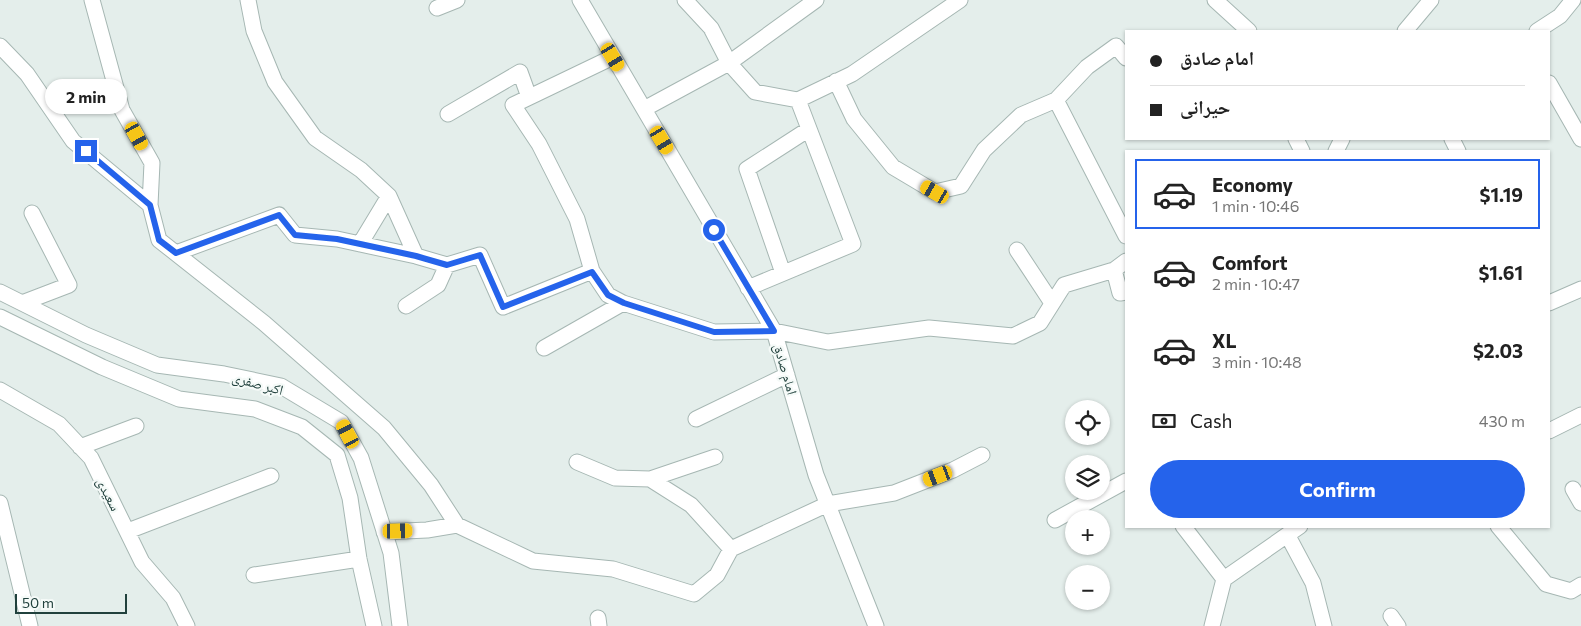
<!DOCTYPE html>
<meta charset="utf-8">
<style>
:root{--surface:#fff;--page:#f6f6f6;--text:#222;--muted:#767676;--line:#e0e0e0;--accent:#2563eb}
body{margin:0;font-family:Commissioner,"Noto Naskh Arabic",sans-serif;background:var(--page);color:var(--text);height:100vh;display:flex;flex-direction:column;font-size:19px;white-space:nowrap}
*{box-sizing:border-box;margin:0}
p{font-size:16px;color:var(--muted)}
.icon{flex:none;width:28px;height:28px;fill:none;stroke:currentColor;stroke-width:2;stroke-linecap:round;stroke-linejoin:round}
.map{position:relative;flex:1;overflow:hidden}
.sheet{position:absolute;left:1125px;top:150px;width:425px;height:378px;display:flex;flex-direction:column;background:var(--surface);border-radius:0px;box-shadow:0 1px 4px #0004}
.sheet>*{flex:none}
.banner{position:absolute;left:1125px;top:30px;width:425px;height:110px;border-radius:0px;box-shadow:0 1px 4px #0004;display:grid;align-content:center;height:110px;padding:0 25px;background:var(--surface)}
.fabs{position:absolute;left:1065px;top:400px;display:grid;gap:10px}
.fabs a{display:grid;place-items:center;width:45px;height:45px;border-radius:50%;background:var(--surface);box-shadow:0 1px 4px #0004;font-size:25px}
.scale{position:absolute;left:15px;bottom:12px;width:112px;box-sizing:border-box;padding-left:5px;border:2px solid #21413d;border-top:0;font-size:14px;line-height:18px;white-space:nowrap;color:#21413d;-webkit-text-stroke:4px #f5faf8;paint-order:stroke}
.end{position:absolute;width:22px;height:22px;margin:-11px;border:6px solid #2563eb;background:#fff;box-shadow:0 0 0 2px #fff}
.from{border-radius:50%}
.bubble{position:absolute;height:35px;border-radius:18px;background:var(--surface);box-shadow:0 1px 4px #0004;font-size:16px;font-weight:700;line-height:35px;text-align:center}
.car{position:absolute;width:15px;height:30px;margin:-15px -8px;border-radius:6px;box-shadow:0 0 4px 1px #0007;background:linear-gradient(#f5c518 24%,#345 0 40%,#f5c518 0 76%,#345 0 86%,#f5c518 0)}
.banner b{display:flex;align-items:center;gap:18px;height:48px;font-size:19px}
.banner b+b{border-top:1px solid var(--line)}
.banner i{width:12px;height:12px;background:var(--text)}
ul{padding:9px 0 0;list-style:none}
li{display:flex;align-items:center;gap:15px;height:70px;margin:0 10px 8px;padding:0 15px;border:2px solid transparent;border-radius:0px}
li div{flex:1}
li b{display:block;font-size:19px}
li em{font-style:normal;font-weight:700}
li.selected{border-color:var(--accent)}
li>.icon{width:45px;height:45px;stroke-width:1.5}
.pay{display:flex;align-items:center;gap:12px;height:55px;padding:0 25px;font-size:19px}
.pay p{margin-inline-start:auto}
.primary-button{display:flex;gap:10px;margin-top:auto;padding:10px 25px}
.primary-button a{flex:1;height:58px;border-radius:30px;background:var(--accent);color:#fff;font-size:20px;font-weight:700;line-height:58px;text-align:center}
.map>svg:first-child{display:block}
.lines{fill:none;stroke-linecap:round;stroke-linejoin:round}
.minor-casing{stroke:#a6b7b3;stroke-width:17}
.minor{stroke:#fff;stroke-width:15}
.route{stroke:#2563eb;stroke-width:6}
.labels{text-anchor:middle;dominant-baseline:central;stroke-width:4.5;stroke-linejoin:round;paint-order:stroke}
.street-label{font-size:14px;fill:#21413d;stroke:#f5faf8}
</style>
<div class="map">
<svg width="1581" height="626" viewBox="0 0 1581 626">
<rect width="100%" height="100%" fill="#e4eeeb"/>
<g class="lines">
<defs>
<path id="minor" d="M92 0 122 110 152 163 150 205 159 240 264 323 384 428 431 485 457 525 533 561 613 569 694 594 717 575 731 549 828 504 894 493 953 470 982 455
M248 0 254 31 275 82 315 138 361 170 389 196 416 256 447 265 480 255 503 307 592 271
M580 0 774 331 816 475 876 626
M685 0 711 28 729 63 755 92 798 100 852 74 960 0
M1215 0 1249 31
M437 8 457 0
M1405 31 1431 0
M1537 31 1560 16 1573 0
M0 46 27 74 73 141 150 205
M613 57 513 105 539 144 577 219 592 271 608 295 623 303 714 332 774 331 828 342 929 328 1013 336 1040 323 1064 285 1114 270 1126 261
M836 81 854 119 893 167 935 192 961 186 984 150 1021 115 1056 100 1087 67 1116 46 1126 58
M1549 83 1581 139
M1056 100 1126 236
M644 109 729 63 816 0
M448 114 520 72 529 97
M1296 139 1302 151
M1452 139 1458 151
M1336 151 1342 139
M360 244 389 196
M1017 250 1052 303
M176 253 279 215 295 235 337 239 416 256
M1114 270 1120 293 1126 292
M783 273 747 169 809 129
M748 288 853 244 798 100
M0 292 86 335 157 365 224 374 281 386 341 422 361 458 391 553 400 626
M22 303 69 285 32 213
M1549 303 1581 289
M406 306 438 285 447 265
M0 317 102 367 179 399 255 409 302 427 337 455 350 498 359 559 374 626
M544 348 623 303
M0 390 59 424 91 458 142 562 173 598 187 626
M696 419 787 375
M1549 431 1581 415
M80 447 136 426
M577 462 615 478 650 479 691 505 731 549
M650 479 715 457
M1573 489 1581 503
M0 503 30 626
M1055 520 1126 481
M1183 526 1224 579
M1498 526 1546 584 1571 591 1581 585
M128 531 271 476
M384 532 427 530 457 525
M1288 536 1313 583 1324 626
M254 575 359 559
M1391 616 1398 626
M598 618 599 626
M1212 626 1224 579 1300 526"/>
</defs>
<use href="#minor" class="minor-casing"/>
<use href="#minor" class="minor"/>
</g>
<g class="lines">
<path class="route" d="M86 151 150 205 159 240 176 253 279 215 295 235 337 239 416 256 447 265 480 255 503 307 592 272 608 295 624 303 714 332 774 331 714 230"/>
</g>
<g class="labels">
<g class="street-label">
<text transform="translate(786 369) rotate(74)">امام صادق</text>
<text transform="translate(258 383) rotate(15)">اکبر صفری</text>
<text transform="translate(109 494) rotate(63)">سعیدی</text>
</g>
</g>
</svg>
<div class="fabs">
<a><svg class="icon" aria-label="locate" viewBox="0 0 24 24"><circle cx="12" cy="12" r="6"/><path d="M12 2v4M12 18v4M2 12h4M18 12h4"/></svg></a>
<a><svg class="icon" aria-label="layers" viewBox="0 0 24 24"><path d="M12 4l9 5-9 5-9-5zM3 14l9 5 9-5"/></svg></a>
<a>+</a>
<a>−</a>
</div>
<div class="scale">50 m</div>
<i class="end from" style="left:714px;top:230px"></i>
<i class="end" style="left:86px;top:151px"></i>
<div class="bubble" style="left:45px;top:79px;width:82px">2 min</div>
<i class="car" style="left:613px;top:57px;rotate:149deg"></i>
<i class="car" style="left:137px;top:136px;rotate:151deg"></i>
<i class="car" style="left:662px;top:140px;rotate:149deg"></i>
<i class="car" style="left:935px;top:192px;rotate:300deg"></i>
<i class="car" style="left:348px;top:434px;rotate:332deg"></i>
<i class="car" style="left:938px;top:476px;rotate:249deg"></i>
<i class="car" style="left:398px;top:531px;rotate:89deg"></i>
<div class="banner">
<b><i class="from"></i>امام صادق</b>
<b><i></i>حیرانی</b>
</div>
<section class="sheet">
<ul>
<li class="selected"><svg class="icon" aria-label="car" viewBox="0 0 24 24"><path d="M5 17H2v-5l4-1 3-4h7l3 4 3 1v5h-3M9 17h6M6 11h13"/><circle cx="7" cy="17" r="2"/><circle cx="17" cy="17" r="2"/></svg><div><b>Economy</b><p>1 min · 10:46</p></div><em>$1.19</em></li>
<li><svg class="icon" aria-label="car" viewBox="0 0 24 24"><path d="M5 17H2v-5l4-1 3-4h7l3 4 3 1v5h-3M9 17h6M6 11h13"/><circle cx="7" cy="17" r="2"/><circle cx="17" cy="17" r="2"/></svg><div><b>Comfort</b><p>2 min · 10:47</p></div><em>$1.61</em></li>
<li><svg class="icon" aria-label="car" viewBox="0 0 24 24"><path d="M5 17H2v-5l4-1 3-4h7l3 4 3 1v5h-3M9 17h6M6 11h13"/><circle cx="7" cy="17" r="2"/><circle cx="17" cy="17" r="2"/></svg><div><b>XL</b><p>3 min · 10:48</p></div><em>$2.03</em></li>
</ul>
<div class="pay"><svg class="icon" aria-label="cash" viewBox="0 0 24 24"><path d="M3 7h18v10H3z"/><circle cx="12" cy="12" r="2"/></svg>Cash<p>430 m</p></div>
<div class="primary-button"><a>Confirm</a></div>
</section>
</div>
